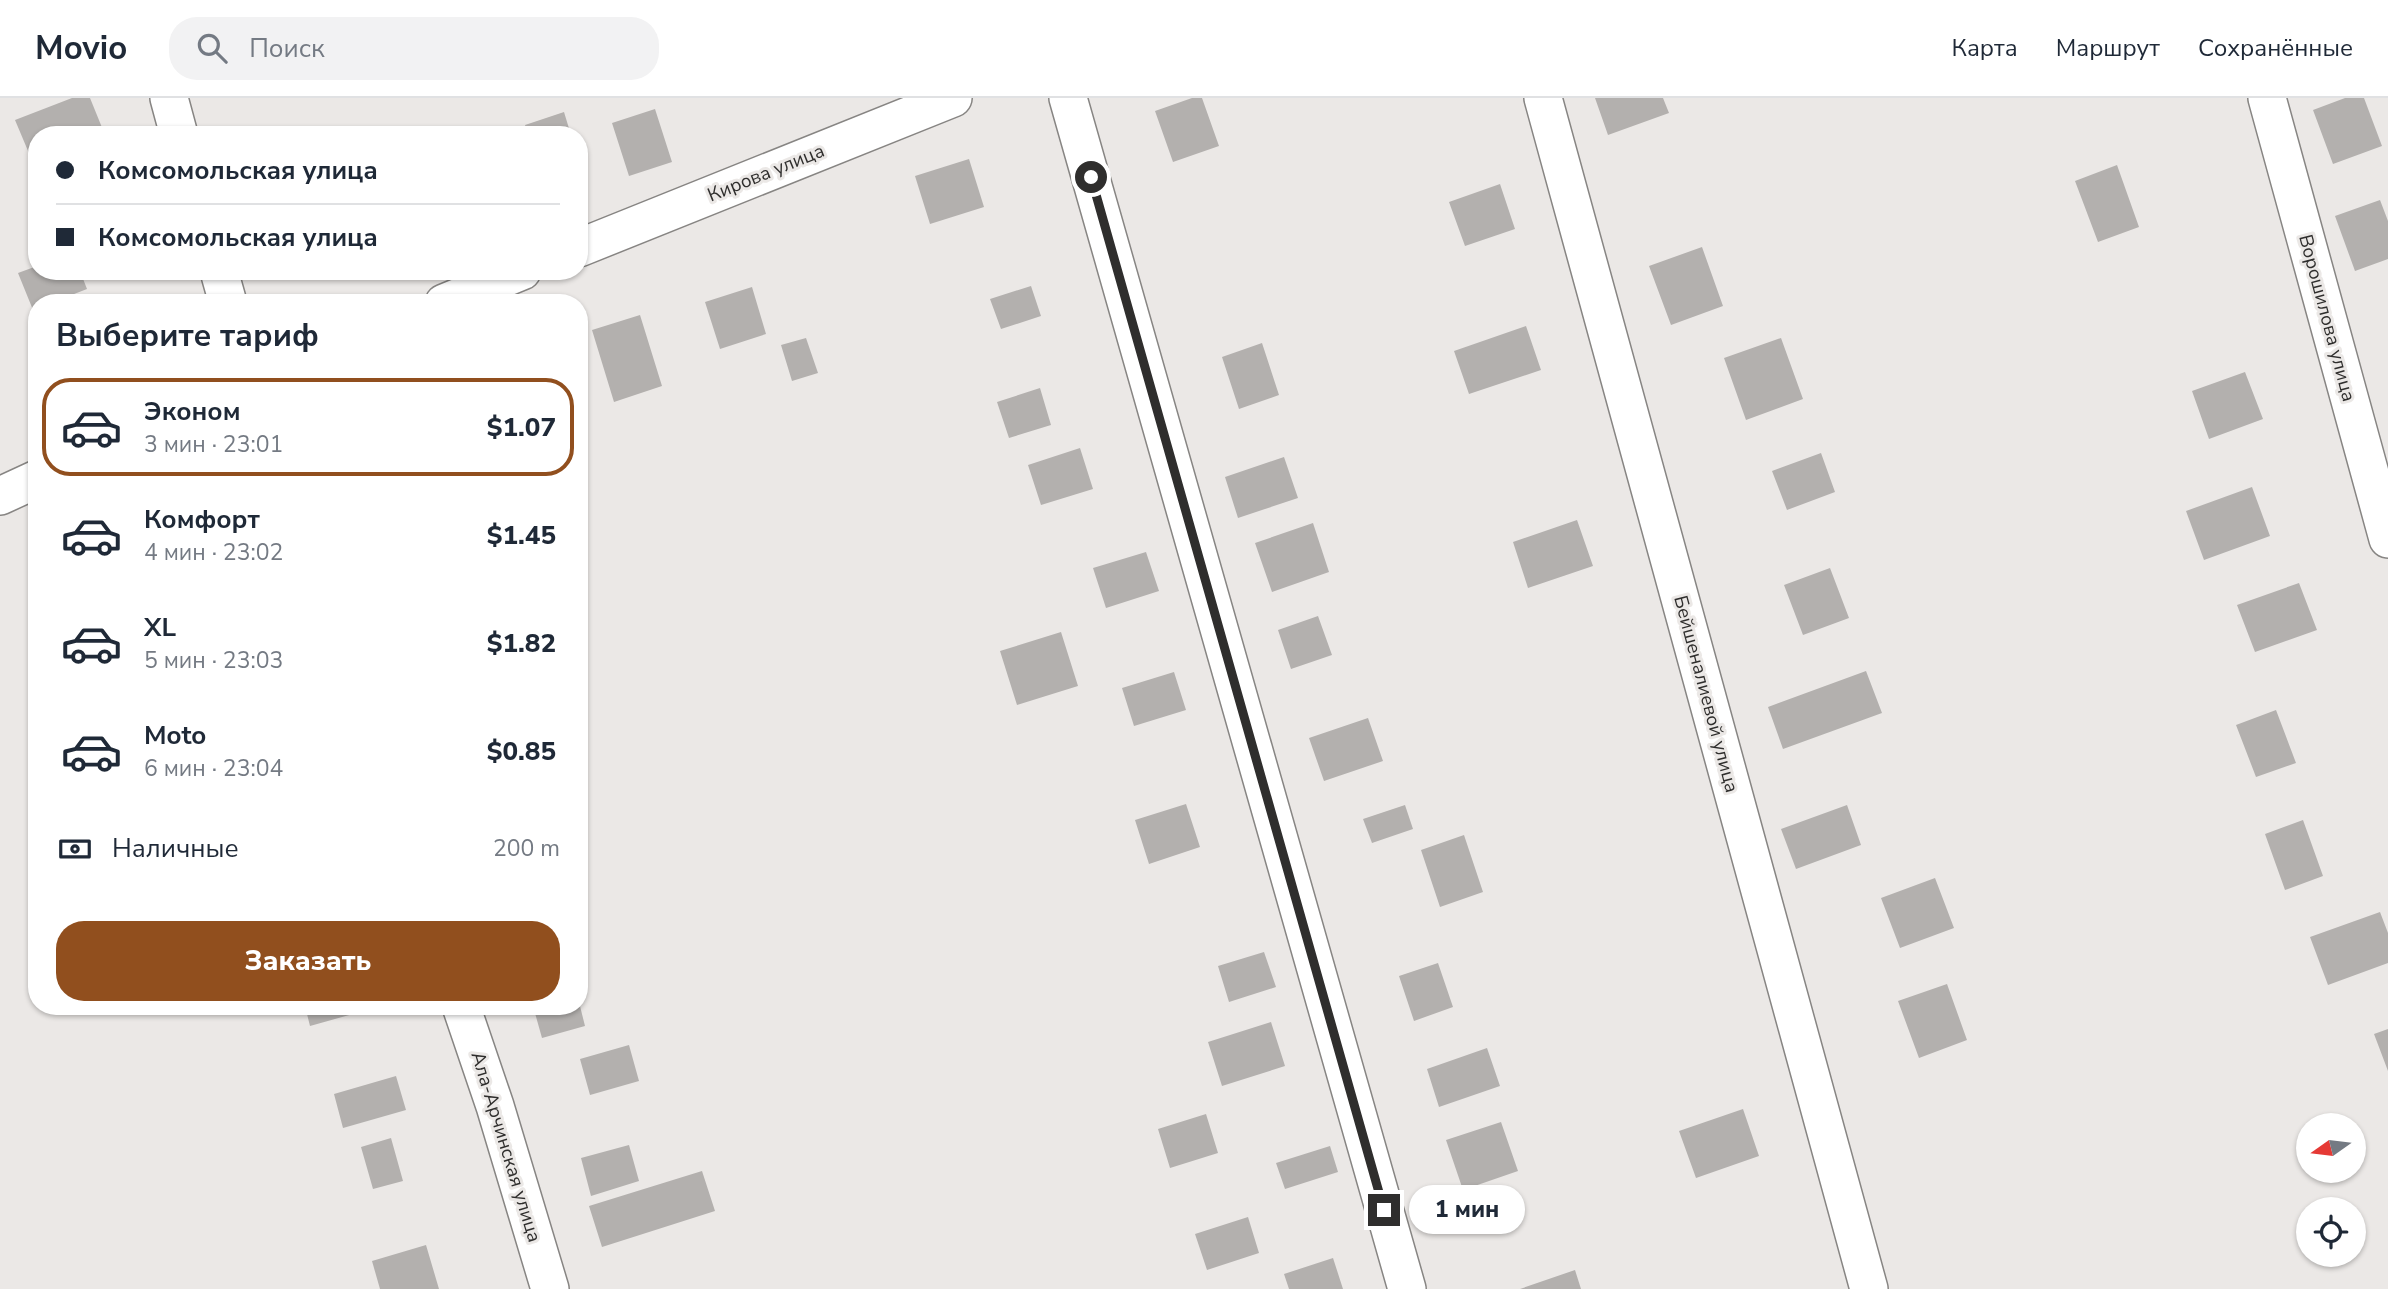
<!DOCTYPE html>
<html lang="ru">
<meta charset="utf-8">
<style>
:root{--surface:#fff;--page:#f2f2f3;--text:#1f2937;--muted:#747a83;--line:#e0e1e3;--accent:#914f1e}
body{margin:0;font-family:"Nunito Sans",sans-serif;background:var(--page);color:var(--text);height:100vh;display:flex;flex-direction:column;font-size:26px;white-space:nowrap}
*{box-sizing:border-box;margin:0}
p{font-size:23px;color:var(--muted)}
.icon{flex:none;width:38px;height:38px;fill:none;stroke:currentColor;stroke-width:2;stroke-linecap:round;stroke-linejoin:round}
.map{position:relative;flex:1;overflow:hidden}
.side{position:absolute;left:28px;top:196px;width:560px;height:721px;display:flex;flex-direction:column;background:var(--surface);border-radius:28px;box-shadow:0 2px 5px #0004}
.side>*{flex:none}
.banner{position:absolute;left:28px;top:28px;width:560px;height:154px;border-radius:28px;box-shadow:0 2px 5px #0004;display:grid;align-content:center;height:154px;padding:0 28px;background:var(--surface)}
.needle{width:46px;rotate:256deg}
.buttons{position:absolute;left:2296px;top:1015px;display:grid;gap:14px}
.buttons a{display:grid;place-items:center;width:70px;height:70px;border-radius:50%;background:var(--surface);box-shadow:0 2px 5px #0004;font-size:35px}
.end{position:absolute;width:32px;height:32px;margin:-16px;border:9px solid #2f2e2d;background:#fff;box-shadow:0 0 0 4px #fff}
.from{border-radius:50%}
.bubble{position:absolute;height:49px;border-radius:24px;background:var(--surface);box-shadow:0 2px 5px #0004;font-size:23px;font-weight:800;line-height:49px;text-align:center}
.banner b{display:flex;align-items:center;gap:24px;height:66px;font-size:26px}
.banner b+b{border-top:2px solid var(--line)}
.banner i{width:18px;height:18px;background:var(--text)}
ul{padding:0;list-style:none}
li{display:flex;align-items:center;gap:21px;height:98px;margin:0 14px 10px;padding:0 14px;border:4px solid transparent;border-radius:28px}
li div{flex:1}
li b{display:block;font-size:26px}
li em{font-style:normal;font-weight:800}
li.current{border-color:var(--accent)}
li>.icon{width:63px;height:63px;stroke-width:1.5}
h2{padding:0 28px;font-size:32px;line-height:84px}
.pay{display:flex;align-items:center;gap:18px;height:77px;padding:0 28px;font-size:26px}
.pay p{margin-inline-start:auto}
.button{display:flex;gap:14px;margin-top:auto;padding:14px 28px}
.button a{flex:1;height:80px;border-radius:28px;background:var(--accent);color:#fff;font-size:28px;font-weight:800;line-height:80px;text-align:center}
header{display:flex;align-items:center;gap:42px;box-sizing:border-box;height:98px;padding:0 35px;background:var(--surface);border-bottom:2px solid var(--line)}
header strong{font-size:33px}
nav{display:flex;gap:38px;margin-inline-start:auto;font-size:24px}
.search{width:490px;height:63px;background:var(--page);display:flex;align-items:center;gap:18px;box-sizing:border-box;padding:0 24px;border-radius:28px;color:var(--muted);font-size:26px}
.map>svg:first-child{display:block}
.building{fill:#b3b0ae}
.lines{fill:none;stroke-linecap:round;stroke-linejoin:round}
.minor-casing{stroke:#878583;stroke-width:40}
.minor{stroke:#fff;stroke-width:37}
.route{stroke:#2f2e2d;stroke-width:9}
.labels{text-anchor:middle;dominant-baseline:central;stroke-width:6;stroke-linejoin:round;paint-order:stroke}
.street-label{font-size:19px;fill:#2f2e2d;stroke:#ebe8e6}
</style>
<header>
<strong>Movio</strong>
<div class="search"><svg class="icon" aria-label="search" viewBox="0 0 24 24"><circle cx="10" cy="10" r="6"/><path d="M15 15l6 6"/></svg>Поиск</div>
<nav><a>Карта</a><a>Маршрут</a><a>Сохранённые</a></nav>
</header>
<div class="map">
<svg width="2388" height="1191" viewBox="0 0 2388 1191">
<rect width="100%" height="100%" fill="#ebe8e6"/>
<path class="building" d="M72 0H90L103 32 91 37H37V58L31 60 15 22Z
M1192 0H1202L1219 48 1173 64 1155 13Z
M1595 0H1663L1669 15 1608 37Z
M2345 0H2364L2382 48 2333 66 2313 12Z
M655 11 672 64 629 78 612 25Z
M564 14 571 37H528L525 27Z
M969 61 984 109 930 126 915 78Z
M2117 67 2139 129 2098 144 2075 83Z
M1500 86 1515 131 1465 148 1449 104Z
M2380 102 2388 123V161L2355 173 2335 118Z
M1702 149 1723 208 1671 227 1649 168Z
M37 168V173H80L87 191 51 205H37V211L33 212 18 175Z
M1031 188 1041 218 1001 231 990 201Z
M752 189 766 236 720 251 705 204Z
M640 217 662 288 614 304 592 232Z
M1526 228 1541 272 1469 296 1454 253Z
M806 240 818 275 792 283 781 247Z
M1781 240 1803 301 1746 322 1724 260Z
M1262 245 1279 297 1239 311 1222 259Z
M2245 274 2263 321 2209 341 2192 293Z
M1040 290 1051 327 1009 340 997 304Z
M1080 350 1093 391 1041 407 1028 367Z
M1821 355 1835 394 1787 412 1772 373Z
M1284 359 1298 400 1238 420 1225 379Z
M2252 389 2270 438 2204 462 2186 413Z
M1577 422 1593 468 1528 490 1513 444Z
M1313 425 1329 474 1272 494 1255 445Z
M1146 454 1159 493 1106 510 1093 470Z
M1830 470 1849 520 1803 537 1784 487Z
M2299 485 2317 532 2255 554 2237 507Z
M1318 518 1332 557 1291 571 1278 532Z
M1061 534 1078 588 1017 607 1000 553Z
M1866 573 1882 615 1783 651 1768 609Z
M1174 574 1186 612 1134 628 1122 590Z
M2276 612 2296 665 2256 679 2236 627Z
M1368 620 1383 663 1324 683 1309 640Z
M1186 706 1200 749 1149 766 1135 722Z
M1405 707 1413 731 1372 745 1363 721Z
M1847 707 1861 747 1796 771 1781 731Z
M2303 722 2323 778 2285 792 2265 736Z
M1464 737 1483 794 1440 809 1421 752Z
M1935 780 1954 830 1900 850 1881 800Z
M2380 814 2388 835V865L2328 887 2310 839Z
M1264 854 1276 889 1229 904 1218 868Z
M1438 865 1453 909 1414 923 1399 878Z
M1947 886 1967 942 1919 960 1898 903Z
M305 908H358L360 914 310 928Z
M533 908H580L585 928 542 940Z
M1271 924 1285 968 1222 988 1208 944Z
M2388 931V973L2374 936Z
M629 947 639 983 590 997 580 961Z
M1487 950 1500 988 1439 1009 1427 971Z
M396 978 406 1012 343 1030 334 996Z
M1743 1011 1759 1058 1696 1080 1679 1033Z
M1206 1016 1218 1055 1170 1070 1158 1031Z
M1501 1024 1518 1073 1463 1092 1446 1042Z
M391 1040 403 1083 373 1091 361 1049Z
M629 1047 639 1083 591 1098 581 1060Z
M1330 1048 1338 1074 1285 1091 1276 1065Z
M702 1073 715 1113 602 1149 589 1108Z
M1248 1119 1259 1155 1207 1172 1195 1136Z
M426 1147 439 1191H380L372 1163Z
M1333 1160 1343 1191H1289L1284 1176Z
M1575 1172 1581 1191H1520Z"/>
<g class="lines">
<defs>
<path id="minor" d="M169 0 179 37
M1068 0 1407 1191
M1543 0 1869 1191
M2267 0 2388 441
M579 150 953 0
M219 173 228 205
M444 205 522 173
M0 398 37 381
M461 908 495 1008 550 1191"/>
</defs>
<use href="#minor" class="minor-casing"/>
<use href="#minor" class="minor"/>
</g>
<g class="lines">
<path class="route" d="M1091 79 1384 1112"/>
</g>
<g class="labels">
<g class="street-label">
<text transform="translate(766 75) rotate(-22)">Кирова улица</text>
<text transform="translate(2327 220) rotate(75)">Ворошилова улица</text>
<text transform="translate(1706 596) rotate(75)">Бейшеналиевой улица</text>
<text transform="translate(506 1049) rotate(73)">Ала-Арчинская улица</text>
</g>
</g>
</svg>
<div class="buttons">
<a><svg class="needle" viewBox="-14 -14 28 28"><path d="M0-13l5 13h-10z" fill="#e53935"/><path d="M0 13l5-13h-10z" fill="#747a83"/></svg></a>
<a><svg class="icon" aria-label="locate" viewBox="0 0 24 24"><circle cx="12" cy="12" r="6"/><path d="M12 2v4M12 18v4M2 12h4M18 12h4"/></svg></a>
</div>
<i class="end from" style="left:1091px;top:79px"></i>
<i class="end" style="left:1384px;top:1112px"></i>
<div class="bubble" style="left:1409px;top:1087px;width:116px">1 мин</div>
<div class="banner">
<b><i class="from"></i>Комсомольская улица</b>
<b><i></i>Комсомольская улица</b>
</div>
<section class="side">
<h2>Выберите тариф</h2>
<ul>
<li class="current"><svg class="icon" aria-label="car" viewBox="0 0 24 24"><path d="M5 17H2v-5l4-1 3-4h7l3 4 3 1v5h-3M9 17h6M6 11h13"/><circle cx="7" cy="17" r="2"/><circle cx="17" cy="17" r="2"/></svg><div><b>Эконом</b><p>3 мин · 23:01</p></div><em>$1.07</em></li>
<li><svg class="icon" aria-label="car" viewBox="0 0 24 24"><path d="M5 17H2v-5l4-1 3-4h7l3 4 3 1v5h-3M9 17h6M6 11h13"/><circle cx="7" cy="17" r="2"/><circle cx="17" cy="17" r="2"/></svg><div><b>Комфорт</b><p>4 мин · 23:02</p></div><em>$1.45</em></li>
<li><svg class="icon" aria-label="car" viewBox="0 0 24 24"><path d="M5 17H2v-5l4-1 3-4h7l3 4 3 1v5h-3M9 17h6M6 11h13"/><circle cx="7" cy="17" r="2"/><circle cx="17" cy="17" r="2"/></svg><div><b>XL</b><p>5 мин · 23:03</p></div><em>$1.82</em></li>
<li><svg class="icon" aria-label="car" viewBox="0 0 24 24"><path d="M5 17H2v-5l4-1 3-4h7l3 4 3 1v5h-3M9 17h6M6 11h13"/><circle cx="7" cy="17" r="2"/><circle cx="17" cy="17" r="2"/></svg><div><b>Moto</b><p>6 мин · 23:04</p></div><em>$0.85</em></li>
</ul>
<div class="pay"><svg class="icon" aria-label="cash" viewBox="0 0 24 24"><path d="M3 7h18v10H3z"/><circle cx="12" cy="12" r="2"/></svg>Наличные<p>200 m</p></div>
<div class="button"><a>Заказать</a></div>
</section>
</div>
